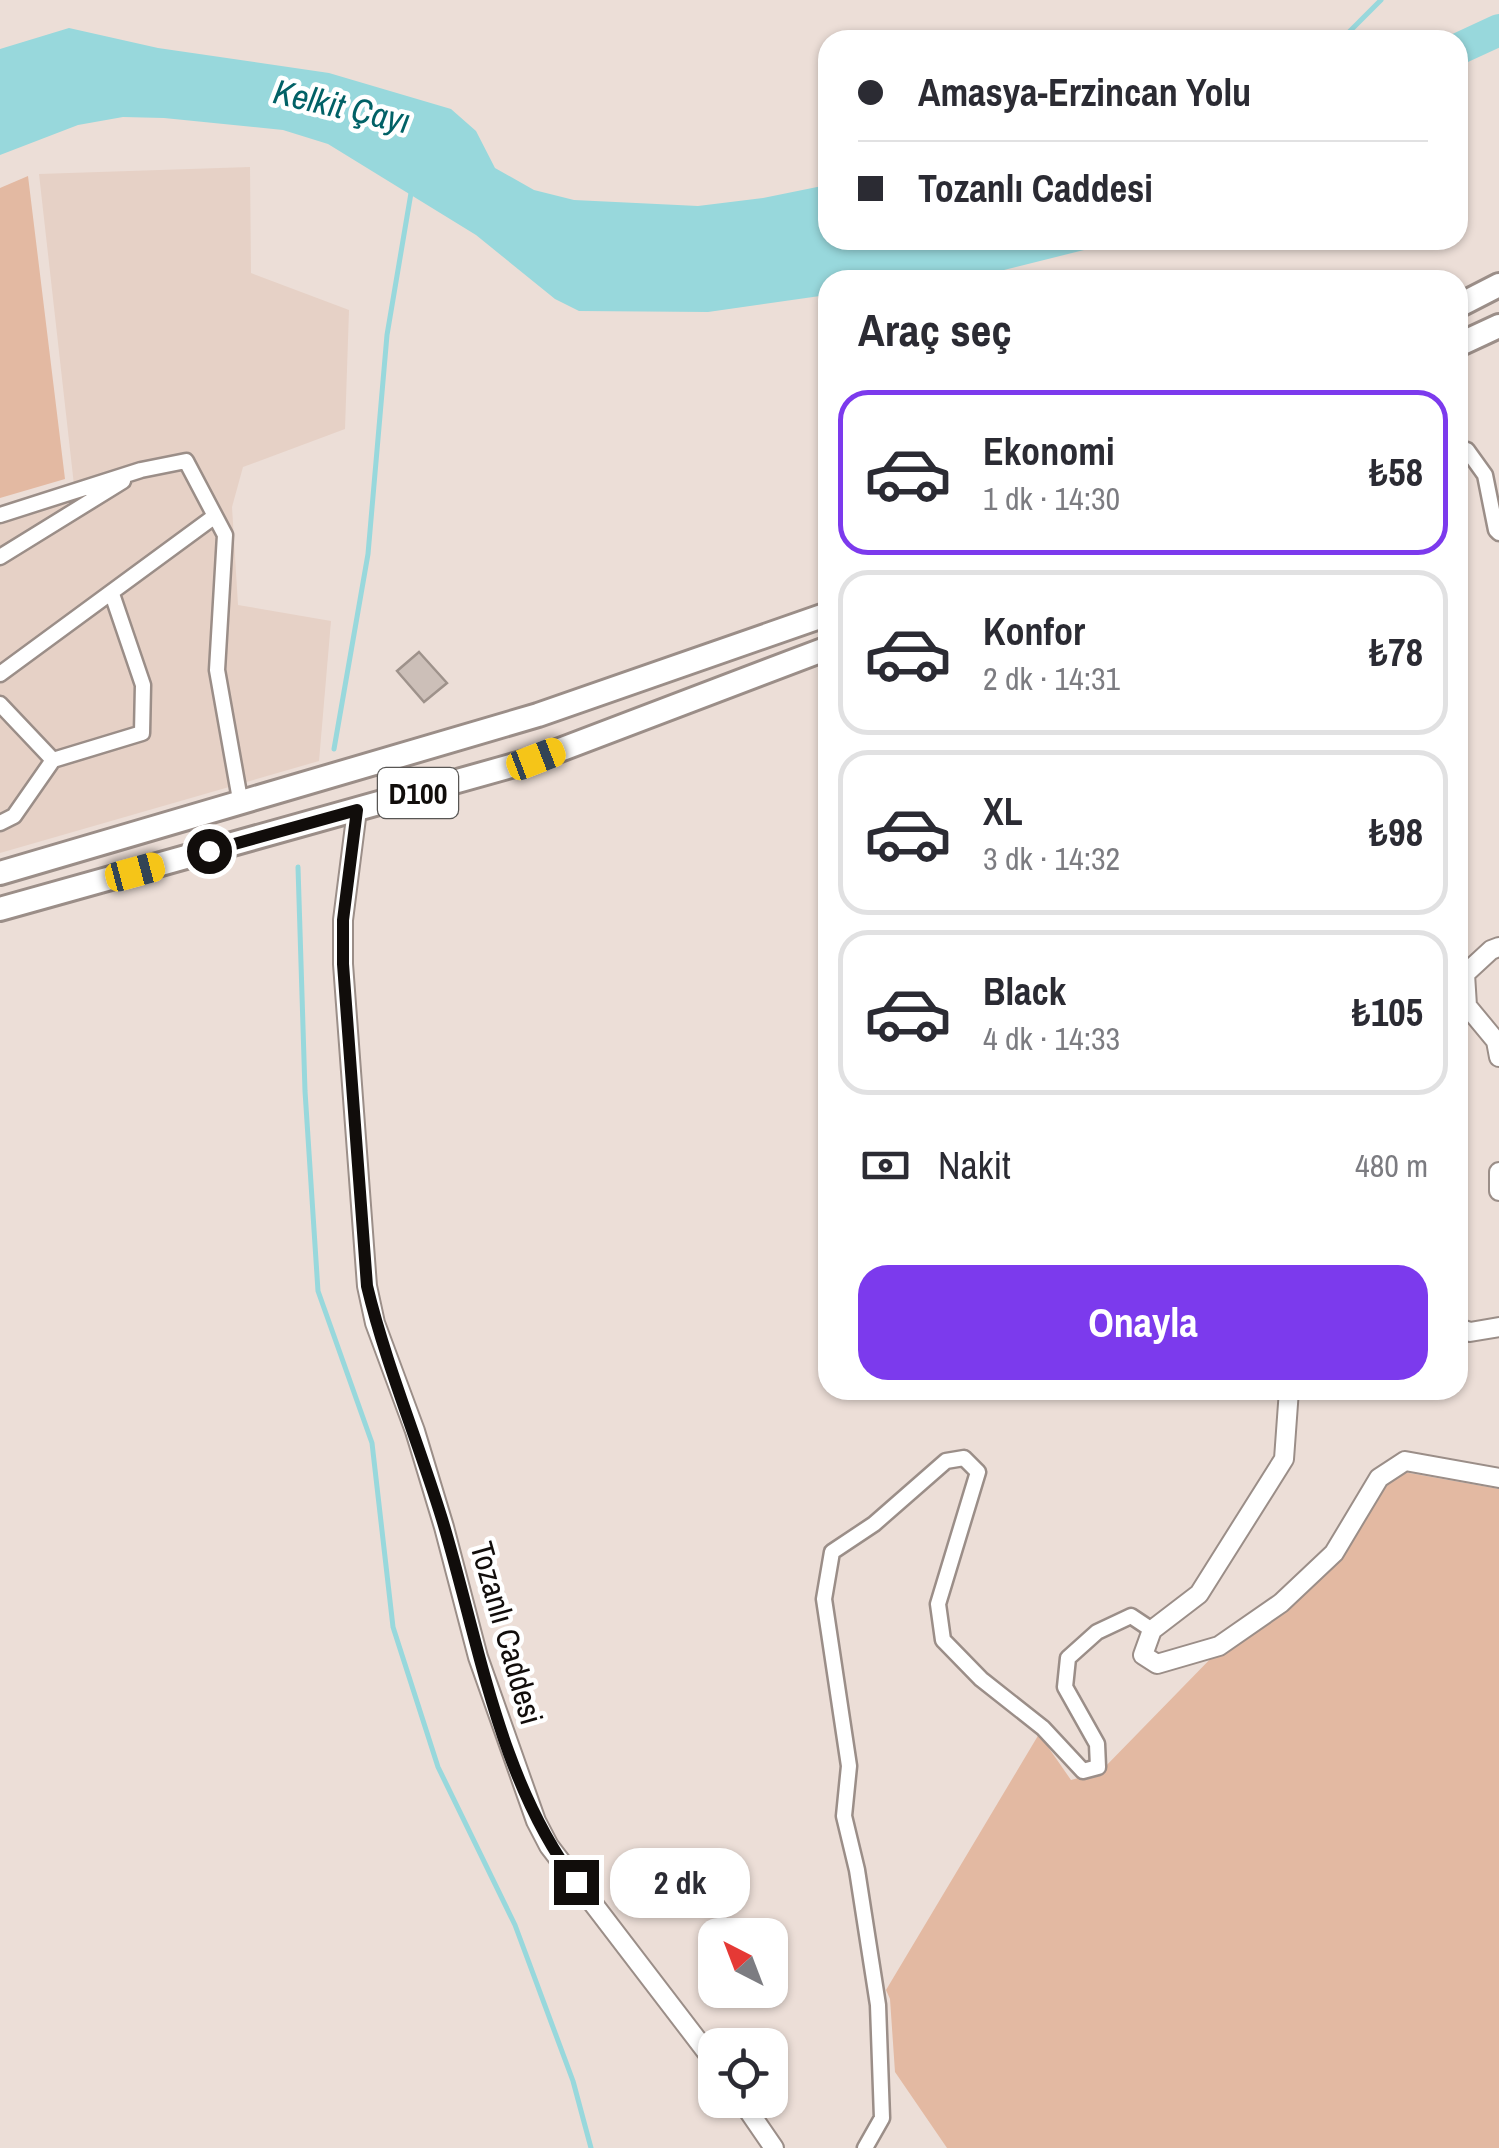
<!DOCTYPE html>
<html lang="tr">
<meta charset="utf-8">
<style>
:root{--surface:#fff;--page:#f2f2f3;--text:#2b2b33;--muted:#7c7c81;--line:#e1e1e2;--accent:#7c3aed}
body{margin:0;font-family:"Archivo Narrow",sans-serif;background:var(--page);color:var(--text);height:100vh;display:flex;flex-direction:column;font-size:38px;white-space:nowrap}
*{box-sizing:border-box;margin:0}
p{font-size:32px;color:var(--muted)}
.icon{flex:none;width:55px;height:55px;fill:none;stroke:currentColor;stroke-width:2;stroke-linecap:round;stroke-linejoin:round}
.map{position:relative;flex:1;overflow:hidden}
.panel{position:absolute;left:818px;top:270px;width:650px;height:1130px;display:flex;flex-direction:column;background:var(--surface);border-radius:30px;box-shadow:0 2px 8px #0004}
.panel>*{flex:none}
.top-card{position:absolute;left:818px;top:30px;width:650px;height:220px;border-radius:30px;box-shadow:0 2px 8px #0004;display:grid;align-content:center;height:220px;padding:0 40px;background:var(--surface)}
.needle{width:65px;rotate:318deg}
.tools{position:absolute;left:698px;top:1918px;display:grid;gap:20px}
.tools a{display:grid;place-items:center;width:90px;height:90px;border-radius:20px;background:var(--surface);box-shadow:0 2px 8px #0004;font-size:50px}
.end{position:absolute;width:45px;height:45px;margin:-22px;border:12px solid #110d0b;background:#fff;box-shadow:0 0 0 5px #fff}
.from{border-radius:50%}
.bubble{position:absolute;height:70px;border-radius:30px;background:var(--surface);box-shadow:0 2px 8px #0004;font-size:32px;font-weight:800;line-height:70px;text-align:center}
.car{position:absolute;width:30px;height:60px;margin:-30px -15px;border-radius:12px;box-shadow:0 0 8px 2px #0007;background:linear-gradient(#f5c518 24%,#345 0 40%,#f5c518 0 76%,#345 0 86%,#f5c518 0)}
.top-card b{display:flex;align-items:center;gap:35px;height:95px;font-size:38px}
.top-card b+b{border-top:2px solid var(--line)}
.top-card i{width:25px;height:25px;background:var(--text)}
ul{padding:0;list-style:none}
li{display:flex;align-items:center;gap:30px;height:165px;margin:0 20px 15px;padding:0 20px;border:5px solid var(--line);border-radius:30px}
li div{flex:1}
li b{display:block;font-size:38px}
li em{font-style:normal;font-weight:800}
li.on{border-color:var(--accent)}
li>.icon{width:90px;height:90px;stroke-width:1.5}
h2{padding:0 40px;font-size:45px;line-height:120px}
.pay{display:flex;align-items:center;gap:25px;height:110px;padding:0 40px;font-size:38px}
.pay p{margin-inline-start:auto}
.primary-button{display:flex;gap:20px;margin-top:auto;padding:20px 40px}
.primary-button a{flex:1;height:115px;border-radius:30px;background:var(--accent);color:#fff;font-size:40px;font-weight:800;line-height:115px;text-align:center}
.map>svg:first-child{display:block}
.built{fill:#e6d1c6}
.green{fill:#e3b9a2}
.water{fill:#98d8dc}
.lines{fill:none;stroke-linecap:round;stroke-linejoin:round}
.stream{stroke:#98d8dc;stroke-width:5}
.river{stroke:#98d8dc;stroke-width:32}
.building{fill:#ccbfb8;stroke:#9e928b;stroke-width:2.5}
.minor-casing{stroke:#9b8e88;stroke-width:19}
.tertiary-casing{stroke:#9b8e88;stroke-width:22}
.trunk-casing{stroke:#9b8e88;stroke-width:28}
.minor{stroke:#fff;stroke-width:14}
.tertiary{stroke:#fff;stroke-width:18}
.trunk{stroke:#fff;stroke-width:22}
.route{stroke:#110d0b;stroke-width:12}
.labels{text-anchor:middle;dominant-baseline:central;stroke-width:9;stroke-linejoin:round;paint-order:stroke}
.shield{fill:#fff;stroke:#585654;stroke-width:2.5}
.shield-label{font-size:30px;font-weight:bold;fill:#110d0b}
.street-label{font-size:32px;fill:#110d0b;stroke:#fff}
.water-label{font-size:35px;font-style:italic;fill:#016166;stroke:#fff}
</style>
<div class="map">
<svg width="1499" height="2148" viewBox="0 0 1499 2148">
<rect width="100%" height="100%" fill="#ecded7"/>
<path class="built" d="M250 167 251 273 349 310 345 429 243 467 232 507 238 605 331 621 319 761 0 853V520L75 494 39 174Z"/>
<path class="green" d="M28 176 65 479 0 498V188Z
M1398 1471 1499 1489V2148H947L895 2072 890 1999 886 1990 1039 1734 1071 1780 1100 1772 1219 1650 1334 1558 1368 1491Z"/>
<path class="water" d="M69 28 158 48 329 73 451 109 476 131 495 168 534 190 574 200 698 206 763 198 827 185 828 240H1124L992 273 945 280H828L827 295 708 312 579 311 555 299 476 235 328 144 283 130 164 118 123 117 78 125 0 155V49Z"/>
<g class="lines">
<path class="stream" d="M1341 40 1381 0
M334 749 368 554 387 335 411 193
M298 867 305 1091 318 1291 372 1443 393 1627 438 1767 515 1925 573 2081 591 2148"/>
<path class="river" d="M1458 49 1499 30"/>
</g>
<path class="building" d="M419 652 447 683 424 702 397 671Z"/>
<g class="lines">
<defs>
<path id="minor" d="M1458 448 1467 450 1485 475 1496 530 1499 533
M0 515 141 470 186 461 225 535 217 670 241 805
M0 557 123 481
M0 674 215 516
M0 704 53 760 142 733 143 685 112 594
M0 823 14 816 53 760
M865 2148 882 2118 878 2005 857 1870 844 1816 849 1766 824 1599 832 1552 874 1524 946 1461 964 1458 978 1472 938 1604 943 1640 981 1679 1043 1728 1083 1771 1098 1767 1097 1744 1065 1687 1068 1658 1097 1632 1131 1616 1152 1630"/>
<path id="tertiary" d="M357 810 343 920V964L367 1286 375 1323 415 1431 444 1527 478 1657 536 1821 549 1846 715 2063
M1499 947 1491 950 1465 974 1467 1006 1496 1041 1499 1057
M1499 1172V1191
M1458 1328 1470 1332 1499 1327
M1289 1390 1284 1459 1199 1594 1152 1630 1143 1655 1157 1664 1219 1646 1281 1603 1334 1553 1379 1478 1405 1461 1499 1478
M741 2100 774 2148"/>
<path id="trunk" d="M1458 306 1499 285
M1458 345 1499 326
M0 873 538 715 828 614
M0 909 536 759 828 648"/>
</defs>
<use href="#minor" class="minor-casing"/>
<use href="#tertiary" class="tertiary-casing"/>
<use href="#trunk" class="trunk-casing"/>
<use href="#minor" class="minor"/>
<use href="#tertiary" class="tertiary"/>
<use href="#trunk" class="trunk"/>
</g>
<g class="lines">
<path class="route" d="M209 851 357 810 343 920V964L367 1286C386 1365 418 1441 442 1519 479 1641 498 1778 576 1882"/>
</g>
<g class="labels">
<rect class="shield" x="378" y="768" width="80" height="50" rx="8"/>
<g class="shield-label">
<text x="418" y="793">D100</text>
</g>
<g class="street-label">
<text transform="translate(507 1633) rotate(74)">Tozanlı Caddesi</text>
</g>
<g class="water-label">
<text transform="translate(342 106) rotate(13)">Kelkit Çayı</text>
</g>
</g>
</svg>
<div class="tools">
<a><svg class="needle" viewBox="-14 -14 28 28"><path d="M0-13l5 13h-10z" fill="#e53935"/><path d="M0 13l5-13h-10z" fill="#7c7c81"/></svg></a>
<a><svg class="icon" aria-label="locate" viewBox="0 0 24 24"><circle cx="12" cy="12" r="6"/><path d="M12 2v4M12 18v4M2 12h4M18 12h4"/></svg></a>
</div>
<i class="end from" style="left:209px;top:851px"></i>
<i class="end" style="left:576px;top:1882px"></i>
<div class="bubble" style="left:610px;top:1848px;width:140px">2 dk</div>
<i class="car" style="left:536px;top:759px;rotate:69deg"></i>
<i class="car" style="left:135px;top:872px;rotate:75deg"></i>
<div class="top-card">
<b><i class="from"></i>Amasya-Erzincan Yolu</b>
<b><i></i>Tozanlı Caddesi</b>
</div>
<section class="panel">
<h2>Araç seç</h2>
<ul>
<li class="on"><svg class="icon" aria-label="car" viewBox="0 0 24 24"><path d="M5 17H2v-5l4-1 3-4h7l3 4 3 1v5h-3M9 17h6M6 11h13"/><circle cx="7" cy="17" r="2"/><circle cx="17" cy="17" r="2"/></svg><div><b>Ekonomi</b><p>1 dk · 14:30</p></div><em>₺58</em></li>
<li><svg class="icon" aria-label="car" viewBox="0 0 24 24"><path d="M5 17H2v-5l4-1 3-4h7l3 4 3 1v5h-3M9 17h6M6 11h13"/><circle cx="7" cy="17" r="2"/><circle cx="17" cy="17" r="2"/></svg><div><b>Konfor</b><p>2 dk · 14:31</p></div><em>₺78</em></li>
<li><svg class="icon" aria-label="car" viewBox="0 0 24 24"><path d="M5 17H2v-5l4-1 3-4h7l3 4 3 1v5h-3M9 17h6M6 11h13"/><circle cx="7" cy="17" r="2"/><circle cx="17" cy="17" r="2"/></svg><div><b>XL</b><p>3 dk · 14:32</p></div><em>₺98</em></li>
<li><svg class="icon" aria-label="car" viewBox="0 0 24 24"><path d="M5 17H2v-5l4-1 3-4h7l3 4 3 1v5h-3M9 17h6M6 11h13"/><circle cx="7" cy="17" r="2"/><circle cx="17" cy="17" r="2"/></svg><div><b>Black</b><p>4 dk · 14:33</p></div><em>₺105</em></li>
</ul>
<div class="pay"><svg class="icon" aria-label="cash" viewBox="0 0 24 24"><path d="M3 7h18v10H3z"/><circle cx="12" cy="12" r="2"/></svg>Nakit<p>480 m</p></div>
<div class="primary-button"><a>Onayla</a></div>
</section>
</div>
